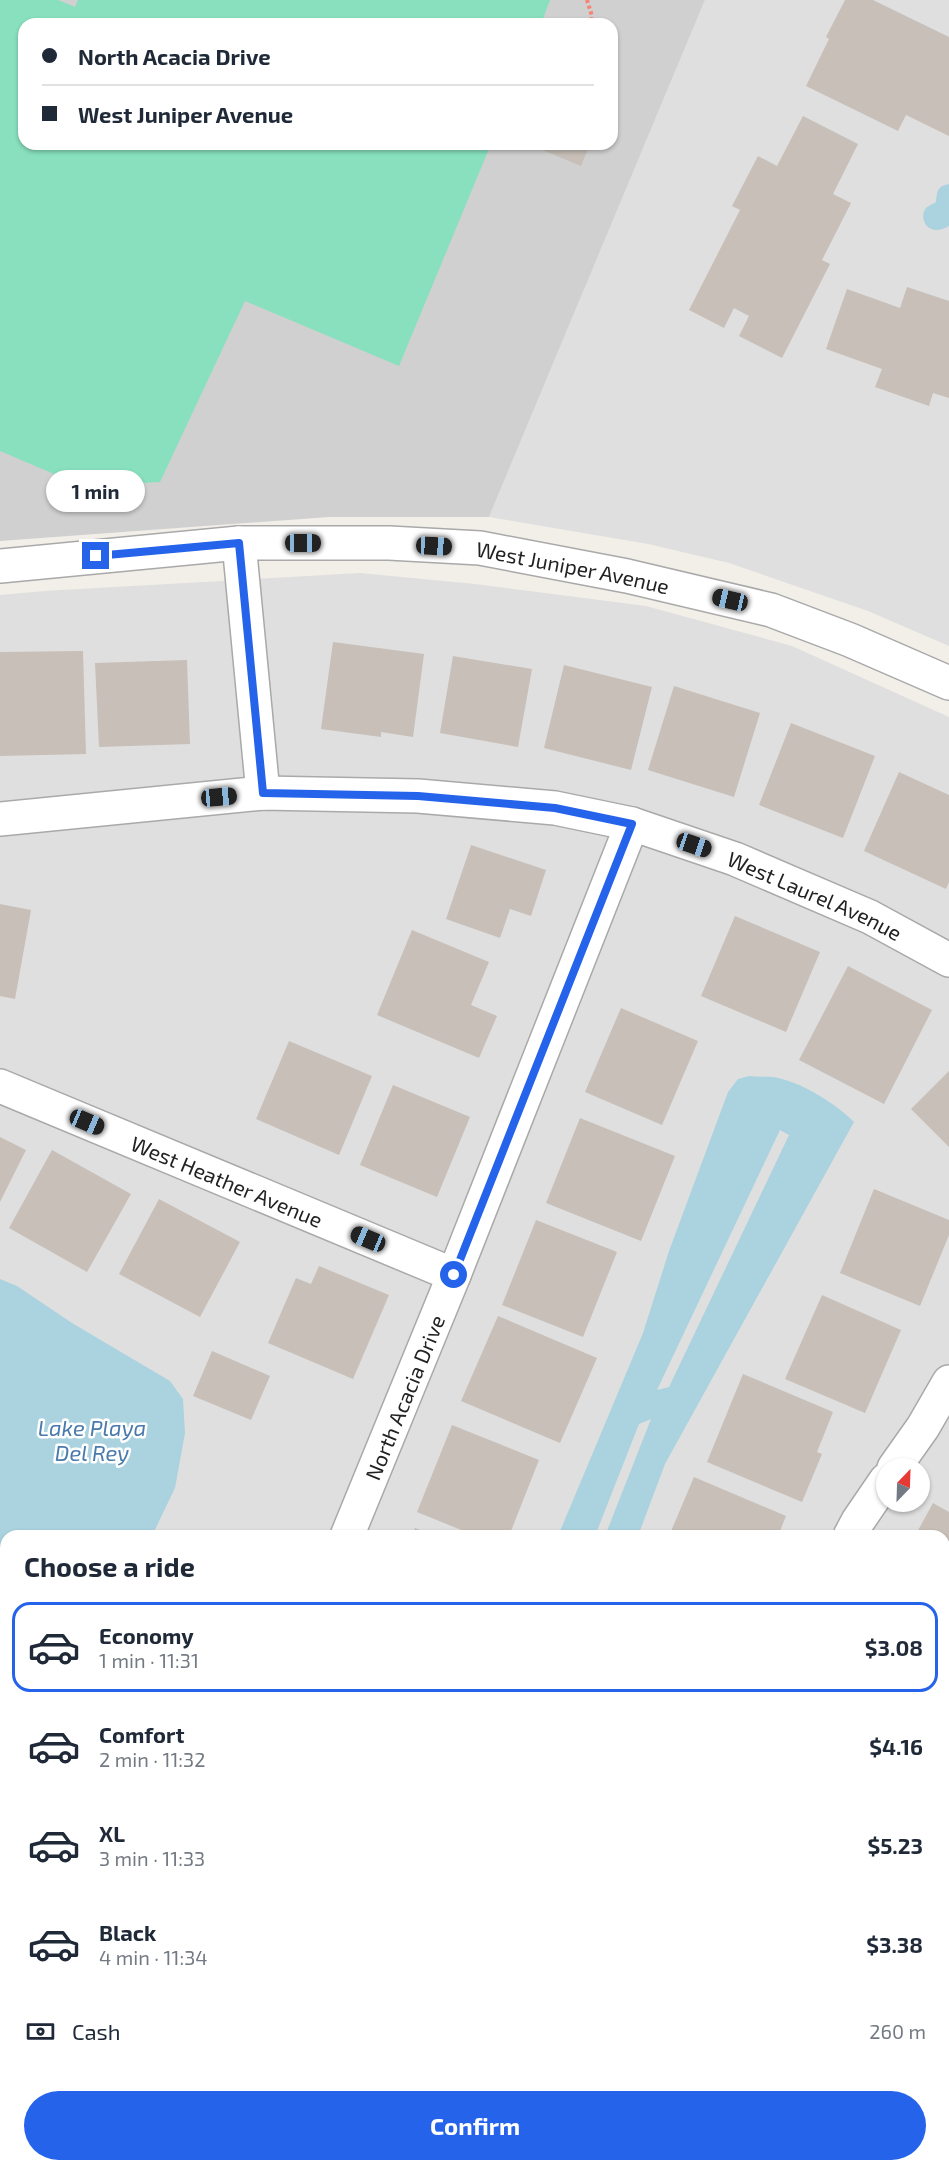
<!DOCTYPE html>
<meta charset="utf-8">
<style>
:root{--surface:#fff;--page:#f6f6f7;--text:#1f2937;--muted:#747a83;--line:#e0e1e3;--accent:#2563eb}
body{margin:0;font-family:"Exo 2",sans-serif;background:var(--page);color:var(--text);height:100vh;display:flex;flex-direction:column;font-size:22px;white-space:nowrap}
*{box-sizing:border-box;margin:0}
p{font-size:20px;color:var(--muted)}
.icon{flex:none;width:33px;height:33px;fill:none;stroke:currentColor;stroke-width:2;stroke-linecap:round;stroke-linejoin:round}
.map{position:relative;flex:1;overflow:hidden}
.drawer{position:absolute;left:0px;top:1530px;width:950px;height:642px;display:flex;flex-direction:column;background:var(--surface);border-radius:18px 18px 0 0;box-shadow:0 2px 4px #0004}
.drawer>*{flex:none}
.guide{position:absolute;left:18px;top:18px;width:600px;height:132px;border-radius:18px;box-shadow:0 2px 4px #0004;display:grid;align-content:center;height:132px;padding:0 24px;background:var(--surface)}
.needle{width:39px;rotate:23deg}
.fabs{position:absolute;left:876px;top:1458px;display:grid;gap:12px}
.fabs a{display:grid;place-items:center;width:54px;height:54px;border-radius:50%;background:var(--surface);box-shadow:0 2px 4px #0004;font-size:30px}
.end{position:absolute;width:27px;height:27px;margin:-14px;border:8px solid #2563eb;background:#fff;box-shadow:0 0 0 3px #fff}
.from{border-radius:50%}
.bubble{position:absolute;height:42px;border-radius:21px;background:var(--surface);box-shadow:0 2px 4px #0004;font-size:20px;font-weight:700;line-height:42px;text-align:center}
.car{position:absolute;width:18px;height:36px;margin:-18px -9px;border-radius:8px;box-shadow:0 0 4px 2px #0007;background:linear-gradient(#222 24%,#8ab4d8 0 40%,#222 0 76%,#8ab4d8 0 86%,#222 0)}
.guide b{display:flex;align-items:center;gap:21px;height:57px;font-size:22px}
.guide b+b{border-top:2px solid var(--line)}
.guide i{width:15px;height:15px;background:var(--text)}
ul{padding:0;list-style:none}
li{display:flex;align-items:center;gap:18px;height:90px;margin:0 12px 9px;padding:0 12px;border:3px solid transparent;border-radius:18px}
li div{flex:1}
li b{display:block;font-size:22px}
li em{font-style:normal;font-weight:700}
li.active{border-color:var(--accent)}
li>.icon{width:54px;height:54px;stroke-width:1.5}
h2{padding:0 24px;font-size:27px;line-height:72px}
.pay{display:flex;align-items:center;gap:15px;height:66px;padding:0 24px;font-size:22px}
.pay p{margin-inline-start:auto}
.cta{display:flex;gap:12px;margin-top:auto;padding:12px 24px}
.cta a{flex:1;height:69px;border-radius:36px;background:var(--accent);color:#fff;font-size:24px;font-weight:700;line-height:69px;text-align:center}
.map>svg:first-child{display:block}
.residential{fill:#e0dfdf;fill-rule:evenodd}
.education{fill:#ffffe5}
.religious{fill:#d0d0d0;fill-rule:evenodd}
.pitch{fill:#88e0be}
.water{fill:#aad3df;fill-rule:evenodd}
.building{fill:#c7bfb8}
.lines{fill:none;stroke-linecap:round;stroke-linejoin:round}
.minor-casing{stroke:#a9a9a9;stroke-width:36}
.path{stroke:#fa8072;stroke-width:4;stroke-dasharray:3 3;stroke-linecap:butt}
.minor{stroke:#fff;stroke-width:33}
.route{stroke:#2563eb;stroke-width:8}
.labels{text-anchor:middle;dominant-baseline:central;stroke-width:5;stroke-linejoin:round;paint-order:stroke}
.street-label{font-size:21px;fill:#222;stroke:#fff}
.water-label{font-size:22px;font-style:italic;fill:#4a7aab;stroke:#fff}
</style>
<div class="map">
<svg width="949" height="2172" viewBox="0 0 949 2172">
<rect width="100%" height="100%" fill="#f2efe9"/>
<path class="residential" d="M705 0H949V646L868 611 729 563 648 544 489 517Z
M360 573 475 584 646 606 792 646 949 717V2064L944 2062V1536H6V2166H895L893 2172H0V595L44 591ZM886 1468H920V1502H886Z"/>
<path class="education" d="M944 2062 949 2064V2172H893L895 2166H944Z"/>
<path class="religious" d="M0 0H705L489 517H329L0 541ZM24 24H612V144H24Z"/>
<path class="pitch" d="M0 0H58L75 7 78 0H550L541 24H24V144H491L399 366 245 301 160 482 82 486 0 451Z"/>
<path class="water" d="M949 184V226C927 239 917 216 927 207 930 205 933 204 936 202 937 192 937 186 949 184Z
M749 1076C760 1077 772 1076 782 1079 804 1084 839 1106 854 1122L665 1464 638 1536H605L651 1419 639 1424 595 1536H558L643 1333 669 1251 728 1092 738 1079ZM780 1130 789 1135 669 1387 657 1390Z
M0 1279 17 1286 72 1323 170 1381 183 1399 185 1433 175 1488 152 1536H6V1808L0 1810Z"/>
<path class="building" d="M845 0H873L949 37V136L906 115 898 131 806 86 829 39 826 37Z
M803 116 858 144 833 194 851 203 822 260 830 264 782 358 739 336 749 316 734 308 724 328 689 310 740 210 732 206 758 156 777 166Z
M542 144H590L581 166 540 149Z
M907 287 949 301V398L933 393 929 406 875 387 882 369 826 349 847 289 900 308Z
M333 642 424 654 413 737 381 732V737L321 729Z
M83 651 86 754 0 756V652Z
M453 656 532 669 518 747 440 733Z
M187 660 190 744 99 747 95 663Z
M564 665 652 687 631 770 544 748Z
M674 686 760 713 734 797 648 770Z
M791 723 875 756 843 838 759 805Z
M899 772 949 795V882L946 889 864 851Z
M471 845 546 870 531 916 510 909 500 938 446 919Z
M0 904 31 910 15 999 0 996Z
M735 916 820 952 786 1032 701 996Z
M412 930 489 962 471 1005 497 1016 479 1058 377 1015Z
M848 966 932 1010 884 1104 799 1060Z
M621 1008 698 1041 662 1125 585 1092Z
M289 1041 372 1076 339 1155 256 1119Z
M949 1071V1147L911 1109Z
M393 1085 470 1117 437 1197 360 1165Z
M580 1118 675 1156 641 1241 546 1203Z
M0 1137 26 1150 0 1202Z
M52 1150 131 1194 87 1272 9 1228Z
M874 1189 949 1220V1235L920 1306 840 1273Z
M159 1199 240 1242 200 1317 119 1274Z
M536 1220 617 1252 583 1337 502 1305Z
M319 1266 389 1295 353 1379 268 1343 296 1278 311 1284Z
M822 1295 901 1330 865 1413 785 1379Z
M498 1316 597 1358 560 1443 461 1401Z
M212 1351 270 1376 251 1420 193 1396Z
M743 1374 833 1412 817 1452 822 1454 802 1502 707 1462Z
M452 1425 539 1460 509 1536H476L417 1512Z
M694 1477 786 1516 778 1536H669Z
M933 1503 949 1512V1614L944 1611V1536H915Z
M415 1528 435 1536H412Z
M6 1972V2007L0 2004V1987Z
M944 2003 949 2005V2032L944 2045Z
M193 2166H243L240 2172H207Z
M449 2166H543L541 2172H446Z
M667 2166H749L763 2172H664Z"/>
<g class="lines">
<defs>
<g id="minor">
<path d="M239 543 263 793"/>
<path id="s1" d="M0 566 239 543H389L480 548 627 576 771 610 850 640 949 683"/>
<path id="s2" d="M0 819 263 793 418 796 555 808 632 824 735 859 870 917 949 960"/>
<path id="s3" d="M0 1086 454 1275"/>
<path d="M894 1468 923 1427 949 1382"/>
<path id="s4" d="M347 1536 454 1275 632 824"/>
<path d="M850 1536 858 1521 886 1480"/>
<path d="M0 2059 6 2061"/>
<path d="M92 2172 94 2166"/>
<path d="M602 2172 604 2166"/>
</g>
</defs>
<use href="#minor" class="minor-casing"/>
<path class="path" d="M587 0 592 16 591 24"/>
<use href="#minor" class="minor"/>
</g>
<g class="lines">
<path class="route" d="M96 556 239 543 263 793 418 796 555 808 632 824 454 1275"/>
</g>
<g class="labels">
<g class="street-label">
<text stroke="none"><textPath href="#s1" startOffset="576">West Juniper Avenue</textPath></text>
<text stroke="none"><textPath href="#s2" startOffset="832">West Laurel Avenue</textPath></text>
<text stroke="none"><textPath href="#s3" startOffset="246">West Heather Avenue</textPath></text>
<text stroke="none"><textPath href="#s4" startOffset="150">North Acacia Drive</textPath></text>
</g>
<g class="water-label">
<text x="92" y="1427">Lake Playa<tspan x="92" dy="25">Del Rey</tspan></text>
</g>
</g>
</svg>
<div class="fabs">
<a><svg class="needle" viewBox="-14 -14 28 28"><path d="M0-13l5 13h-10z" fill="#e53935"/><path d="M0 13l5-13h-10z" fill="#747a83"/></svg></a>
</div>
<i class="end from" style="left:454px;top:1275px"></i>
<i class="end" style="left:96px;top:556px"></i>
<div class="bubble" style="left:46px;top:470px;width:99px">1 min</div>
<i class="car" style="left:303px;top:543px;rotate:90deg"></i>
<i class="car" style="left:434px;top:546px;rotate:93deg"></i>
<i class="car" style="left:730px;top:600px;rotate:283deg"></i>
<i class="car" style="left:219px;top:797px;rotate:85deg"></i>
<i class="car" style="left:694px;top:845px;rotate:109deg"></i>
<i class="car" style="left:87px;top:1122px;rotate:113deg"></i>
<i class="car" style="left:368px;top:1239px;rotate:293deg"></i>
<div class="guide">
<b><i class="from"></i>North Acacia Drive</b>
<b><i></i>West Juniper Avenue</b>
</div>
<section class="drawer">
<h2>Choose a ride</h2>
<ul>
<li class="active"><svg class="icon" aria-label="car" viewBox="0 0 24 24"><path d="M5 17H2v-5l4-1 3-4h7l3 4 3 1v5h-3M9 17h6M6 11h13"/><circle cx="7" cy="17" r="2"/><circle cx="17" cy="17" r="2"/></svg><div><b>Economy</b><p>1 min · 11:31</p></div><em>$3.08</em></li>
<li><svg class="icon" aria-label="car" viewBox="0 0 24 24"><path d="M5 17H2v-5l4-1 3-4h7l3 4 3 1v5h-3M9 17h6M6 11h13"/><circle cx="7" cy="17" r="2"/><circle cx="17" cy="17" r="2"/></svg><div><b>Comfort</b><p>2 min · 11:32</p></div><em>$4.16</em></li>
<li><svg class="icon" aria-label="car" viewBox="0 0 24 24"><path d="M5 17H2v-5l4-1 3-4h7l3 4 3 1v5h-3M9 17h6M6 11h13"/><circle cx="7" cy="17" r="2"/><circle cx="17" cy="17" r="2"/></svg><div><b>XL</b><p>3 min · 11:33</p></div><em>$5.23</em></li>
<li><svg class="icon" aria-label="car" viewBox="0 0 24 24"><path d="M5 17H2v-5l4-1 3-4h7l3 4 3 1v5h-3M9 17h6M6 11h13"/><circle cx="7" cy="17" r="2"/><circle cx="17" cy="17" r="2"/></svg><div><b>Black</b><p>4 min · 11:34</p></div><em>$3.38</em></li>
</ul>
<div class="pay"><svg class="icon" aria-label="cash" viewBox="0 0 24 24"><path d="M3 7h18v10H3z"/><circle cx="12" cy="12" r="2"/></svg>Cash<p>260 m</p></div>
<div class="cta"><a>Confirm</a></div>
</section>
</div>
